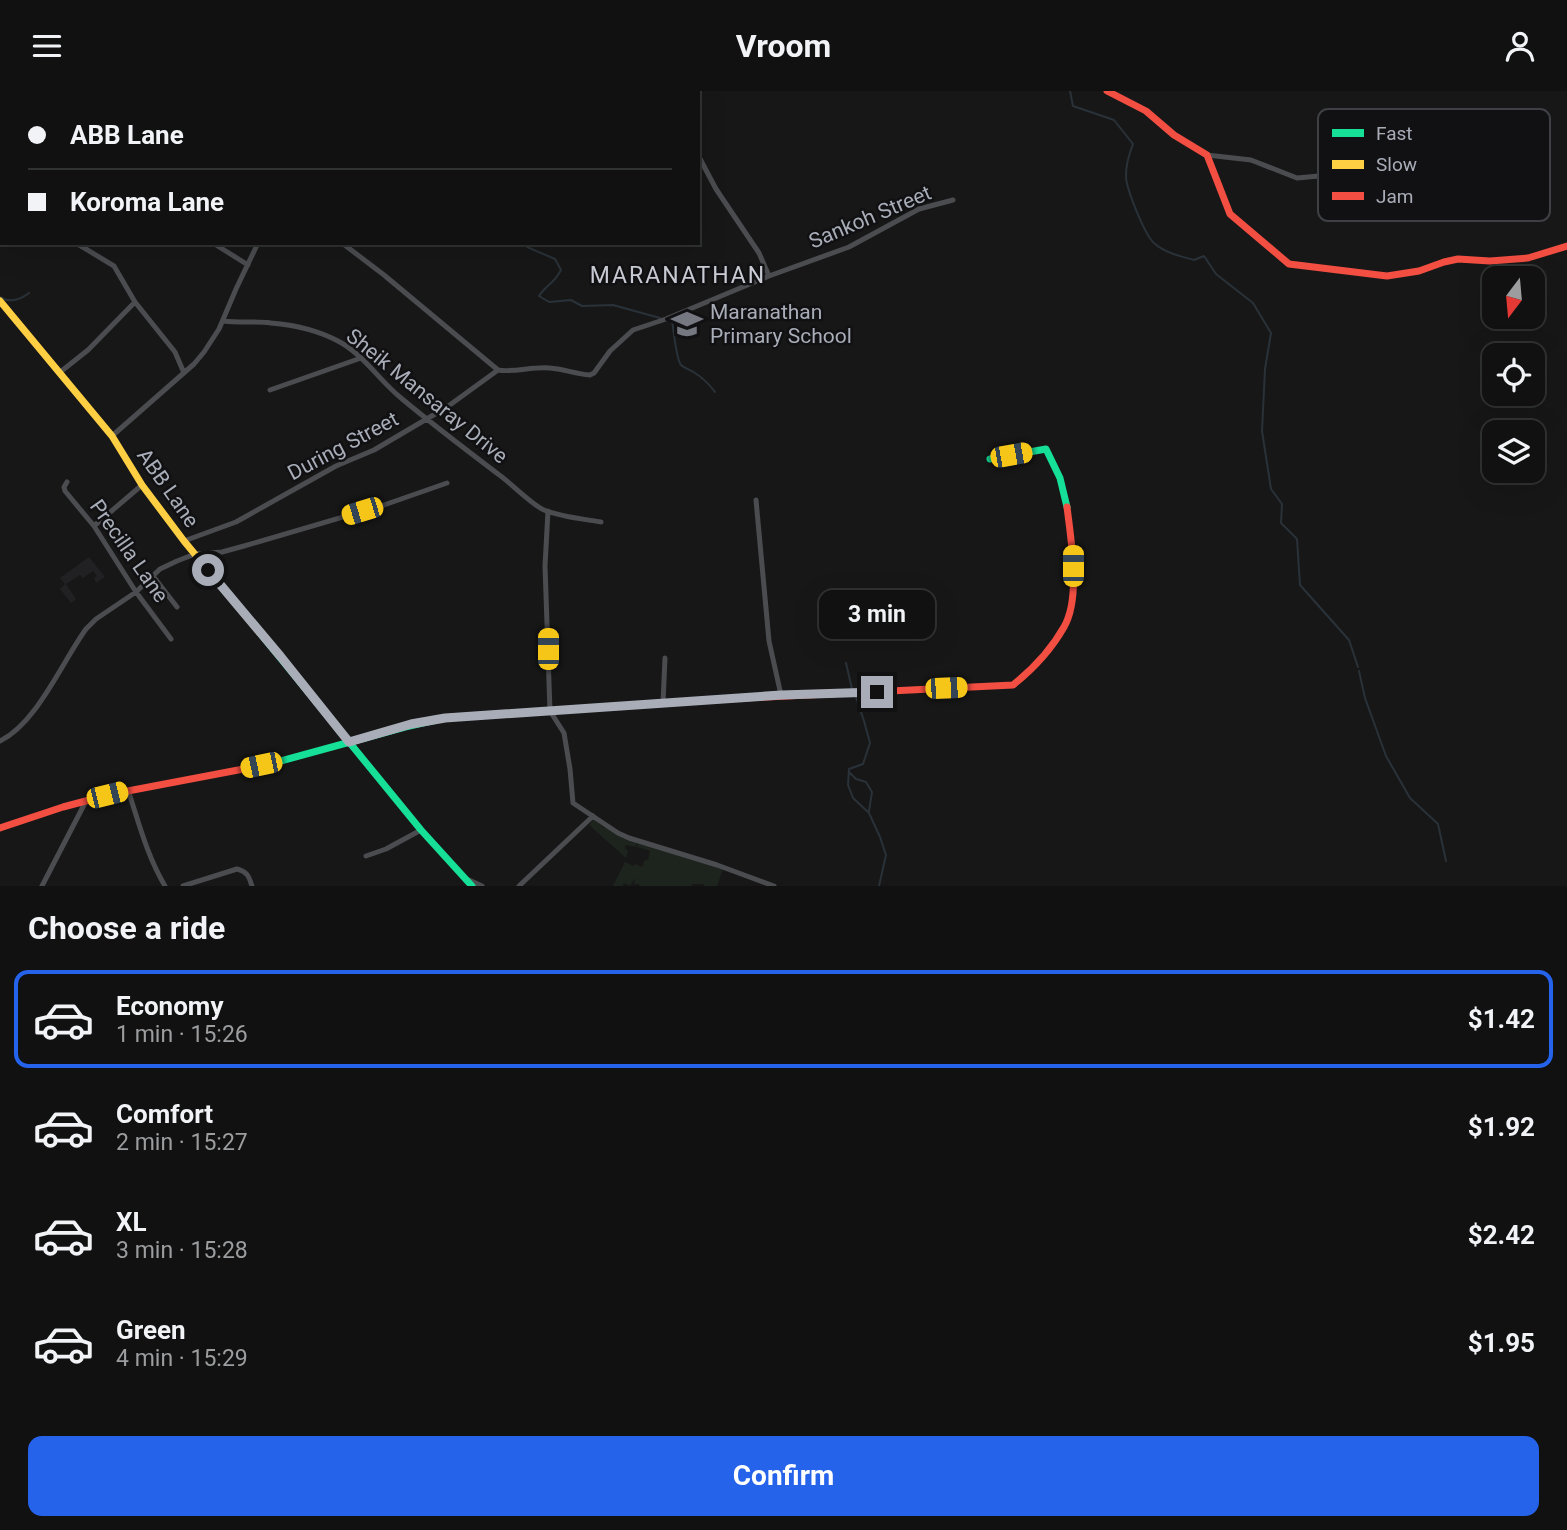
<!DOCTYPE html>
<meta charset="utf-8">
<style>
:root{--surface:#111;--page:#1e1f1f;--text:#f1f3f6;--muted:#9c9d9f;--line:#303131;--accent:#2563eb}
body{margin:0;font-family:Roboto,sans-serif;background:var(--page);color:var(--text);height:100vh;display:flex;flex-direction:column;font-size:26px;white-space:nowrap}
*{box-sizing:border-box;margin:0}
p{font-size:23px;color:var(--muted)}
.icon{flex:none;width:38px;height:38px;fill:none;stroke:currentColor;stroke-width:2;stroke-linecap:round;stroke-linejoin:round}
.map{position:relative;height:795px;overflow:hidden}
.sheet{display:flex;flex-direction:column;background:var(--surface);flex:1}
.sheet>*{flex:none}
.hud{position:absolute;left:0px;top:0px;width:700px;height:154px;box-shadow:0 7px 28px #0002,0 0 0 2px var(--line);display:grid;align-content:center;height:154px;padding:0 28px;background:var(--surface)}
.needle{width:46px;rotate:196deg}
.tools{position:absolute;left:1482px;top:175px;display:grid;gap:14px}
.tools a{display:grid;place-items:center;width:63px;height:63px;border-radius:14px;background:var(--surface);box-shadow:0 7px 28px #0002,0 0 0 2px var(--line);font-size:35px}
.end{position:absolute;width:32px;height:32px;margin:-16px;border:9px solid #a8adb8;background:#111;box-shadow:0 0 0 4px #111}
.from{border-radius:50%}
.bubble{position:absolute;height:49px;border-radius:14px;background:var(--surface);box-shadow:0 7px 28px #0002,0 0 0 2px var(--line);font-size:23px;font-weight:700;line-height:49px;text-align:center}
.car{position:absolute;width:21px;height:42px;margin:-21px -10px;border-radius:9px;box-shadow:0 0 5px 2px #0007;background:linear-gradient(#f5c518 24%,#345 0 40%,#f5c518 0 76%,#345 0 86%,#f5c518 0)}
.hud b{display:flex;align-items:center;gap:24px;height:66px;font-size:26px}
.hud b+b{border-top:2px solid var(--line)}
.hud i{width:18px;height:18px;background:var(--text)}
ul{padding:0;list-style:none}
li{display:flex;align-items:center;gap:21px;height:98px;margin:0 14px 10px;padding:0 14px;border:4px solid transparent;border-radius:14px}
li div{flex:1}
li b{display:block;font-size:26px}
li em{font-style:normal;font-weight:700}
li.on{border-color:var(--accent)}
li>.icon{width:63px;height:63px;stroke-width:1.5}
h2{padding:0 28px;font-size:32px;line-height:84px}
.primary-button{display:flex;gap:14px;margin-top:auto;padding:14px 28px}
.primary-button a{flex:1;height:80px;border-radius:14px;background:var(--accent);color:#fff;font-size:28px;font-weight:700;line-height:80px;text-align:center}
header{display:flex;justify-content:space-between;align-items:center;height:91px;padding:0 28px;background:var(--surface);font-size:32px;font-weight:700}
.map>svg:first-child{display:block}
.built{fill:#212123}
.green{fill:#1d241e}
.lines{fill:none;stroke-linecap:round;stroke-linejoin:round}
.stream{stroke:#2a3239;stroke-width:2}
.street{stroke:#4b4c50;stroke-width:5}
.fast{stroke:#16e098;stroke-width:7}
.slow{stroke:#ffcf43;stroke-width:7}
.jam{stroke:#f24e42;stroke-width:7}
.route{stroke:#a8adb8;stroke-width:9}
.labels{text-anchor:middle;dominant-baseline:central;stroke-width:5;stroke-linejoin:round;paint-order:stroke}
.street-label{font-size:21px;fill:#a8adb8;stroke:#111113}
.poi-label{font-size:21px;fill:#a8adb8;stroke:#111113;text-anchor:start}
.neighbourhood-label{font-size:23px;letter-spacing:2px;fill:#c9ccd4;stroke:#111113}
.key{fill:#111113;stroke:#3e4045;stroke-width:2}
.key-label{font-size:19px;fill:#a8adb8}
</style>
<header><svg class="icon" aria-label="menu" viewBox="0 0 24 24"><path d="M4 6h16M4 12h16M4 18h16"/></svg>Vroom<svg class="icon" aria-label="person" viewBox="0 0 24 24"><circle cx="12" cy="8" r="4"/><path d="M4 21q1-7 8-7t8 7"/></svg></header>
<div class="map">
<svg width="1567" height="795" viewBox="0 0 1567 795">
<rect width="100%" height="100%" fill="#171717"/>
<path class="built" d="M89 466 105 486 96 492 94 487 97 485 93 480 83 487 80 484 66 493 76 508 71 512 60 498 65 493 60 487Z"/>
<path class="green" d="M594 728 604 737 605 735 637 752 636 756 626 754 625 757 628 760 626 767 589 734Z
M638 752 723 778 717 795H704L703 792V793H692V795H639L640 793H634L635 787 630 795 624 792 623 795H613L625 771 633 775 636 773 642 776 645 769H648L650 760 637 756Z"/>
<g class="lines">
<path class="stream" d="M1070 0 1073 15 1114 29 1133 53C1129 63 1126 74 1126 85 1126 98 1145 144 1154 152 1165 162 1180 165 1194 169L1204 165 1216 183 1253 212 1271 242 1265 278 1262 340 1271 398 1282 413 1281 432 1297 448 1300 494 1349 549 1358 576
M0 135 2 134
M524 152 527 156 555 168 561 179C554 193 546 194 539 205L549 211 571 209 582 215 613 214 660 227
M0 206C10 212 20 209 29 202
M669 229 672 230C674 240 676 268 681 274 684 277 691 279 695 282 703 287 709 293 715 301
M846 572 852 598
M1359 580 1365 607 1386 665 1410 707 1438 733 1446 770
M855 603 864 630 870 652 863 673 849 678 848 694 853 707 869 722 880 746 886 764 879 795
M850 682 856 688 866 691 872 701 869 720"/>
<path class="street" d="M291 0 293 2
M562 0 563 2
M405 2 407 0
M512 2 514 0
M0 12 2 13
M698 64 716 98 759 162 769 185
M1207 64 1251 69 1297 87 1330 84H1371L1396 89 1409 97
M0 149 2 148
M76 152 114 175 135 211 175 261 184 282
M213 152 248 174
M342 152 384 184 498 279
M223 230C240 232 255 230 271 232 295 234 317 239 338 250 363 263 379 289 401 307 432 333 465 358 498 383 511 392 531 413 544 419 561 426 583 428 601 431
M498 279C515 282 532 275 550 277 563 278 576 283 590 284L594 282 610 260 633 239 666 228 769 185 849 156 919 118 953 109
M59 282 88 259 135 211
M270 299 361 267
M112 345 194 273 204 261 219 238 236 198 258 152
M67 391 64 396 65 400 94 435 136 501 171 548
M756 409 769 550 781 604
M548 420 545 475 550 620 564 642 570 678 573 712 618 742 629 747 717 774 774 795
M94 435 142 394
M184 450 236 431 336 375 374 359 447 316 498 279
M153 485 177 516
M663 612 665 567
M0 650C37 632 62 571 86 538L96 528 136 501 160 478 177 470 195 463 222 461 244 455 384 414 447 392
M128 699C139 732 147 765 165 795
M366 765 386 758 421 739
M469 789 482 795
M42 795 86 710
M183 795 237 778C248 781 249 786 252 795
M519 795 593 725"/>
<path class="fast" d="M990 368 1046 358 1060 387 1067 416
M260 542 421 739 472 795
M270 673 405 636 445 627 725 608"/>
<path class="slow" d="M0 210 112 345 142 394 184 450 260 542"/>
<path class="jam" d="M1107 0 1146 20 1174 44 1207 64 1230 123 1289 173 1387 185 1419 180 1444 171 1458 168 1490 170 1528 167 1567 155
M725 608 1013 594C1033 578 1051 559 1064 536 1081 507 1071 449 1067 416
M0 737 63 716 112 703 270 673"/>
</g>
<g class="lines">
<path class="route" d="M208 479 281 566 349 651 411 633 445 627 781 604 877 601"/>
</g>
<defs>
<symbol id="school-bare" viewBox="-9 -9 18 18"><path d="M0-5L7-2L0 1L-7-2ZM-4 1L0 2.5L4 1V4Q0 6-4 4Z" fill="#757880" stroke="#111113" stroke-width="2.5" paint-order="stroke"/></symbol>
</defs>
<g fill-rule="evenodd">
<use href="#school-bare" x="665" y="211" width="44" height="44"/>
</g>
<g class="labels">
<g class="street-label">
<text transform="translate(870 126) rotate(-23)">Sankoh Street</text>
<text transform="translate(427 305) rotate(39)">Sheik Mansaray Drive</text>
<text transform="translate(343 355) rotate(-28)">During Street</text>
<text transform="translate(168 397) rotate(55)">ABB Lane</text>
<text transform="translate(129 460) rotate(55)">Precilla Lane</text>
</g>
<g class="poi-label">
<text x="710" y="221">Maranathan<tspan x="710" dy="24">Primary School</tspan></text>
</g>
<g class="neighbourhood-label">
<text x="678" y="184">MARANATHAN</text>
</g>
</g>
<rect x="1318" y="18" width="232" height="112" rx="10" class="key"/>
<rect x="1332" y="38" width="32" height="8" fill="#16e098"/>
<rect x="1332" y="69" width="32" height="9" fill="#ffcf43"/>
<rect x="1332" y="101" width="32" height="8" fill="#f24e42"/>
<g class="key-label">
<text x="1376" y="49">Fast</text>
<text x="1376" y="80">Slow</text>
<text x="1376" y="112">Jam</text>
</g>
</svg>
<div class="tools">
<a><svg class="needle" viewBox="-14 -14 28 28"><path d="M0-13l5 13h-10z" fill="#e53935"/><path d="M0 13l5-13h-10z" fill="#9c9d9f"/></svg></a>
<a><svg class="icon" aria-label="locate" viewBox="0 0 24 24"><circle cx="12" cy="12" r="6"/><path d="M12 2v4M12 18v4M2 12h4M18 12h4"/></svg></a>
<a><svg class="icon" aria-label="layers" viewBox="0 0 24 24"><path d="M12 4l9 5-9 5-9-5zM3 14l9 5 9-5"/></svg></a>
</div>
<i class="end from" style="left:208px;top:479px"></i>
<i class="end" style="left:877px;top:601px"></i>
<div class="bubble" style="left:819px;top:499px;width:116px">3 min</div>
<i class="car" style="left:1011px;top:364px;rotate:80deg"></i>
<i class="car" style="left:362px;top:420px;rotate:253deg"></i>
<i class="car" style="left:1073px;top:475px;rotate:0deg"></i>
<i class="car" style="left:548px;top:558px;rotate:0deg"></i>
<i class="car" style="left:946px;top:597px;rotate:88deg"></i>
<i class="car" style="left:261px;top:674px;rotate:258deg"></i>
<i class="car" style="left:107px;top:704px;rotate:76deg"></i>
<div class="hud">
<b><i class="from"></i>ABB Lane</b>
<b><i></i>Koroma Lane</b>
</div>
</div>
<section class="sheet">
<h2>Choose a ride</h2>
<ul>
<li class="on"><svg class="icon" aria-label="car" viewBox="0 0 24 24"><path d="M5 17H2v-5l4-1 3-4h7l3 4 3 1v5h-3M9 17h6M6 11h13"/><circle cx="7" cy="17" r="2"/><circle cx="17" cy="17" r="2"/></svg><div><b>Economy</b><p>1 min · 15:26</p></div><em>$1.42</em></li>
<li><svg class="icon" aria-label="car" viewBox="0 0 24 24"><path d="M5 17H2v-5l4-1 3-4h7l3 4 3 1v5h-3M9 17h6M6 11h13"/><circle cx="7" cy="17" r="2"/><circle cx="17" cy="17" r="2"/></svg><div><b>Comfort</b><p>2 min · 15:27</p></div><em>$1.92</em></li>
<li><svg class="icon" aria-label="car" viewBox="0 0 24 24"><path d="M5 17H2v-5l4-1 3-4h7l3 4 3 1v5h-3M9 17h6M6 11h13"/><circle cx="7" cy="17" r="2"/><circle cx="17" cy="17" r="2"/></svg><div><b>XL</b><p>3 min · 15:28</p></div><em>$2.42</em></li>
<li><svg class="icon" aria-label="car" viewBox="0 0 24 24"><path d="M5 17H2v-5l4-1 3-4h7l3 4 3 1v5h-3M9 17h6M6 11h13"/><circle cx="7" cy="17" r="2"/><circle cx="17" cy="17" r="2"/></svg><div><b>Green</b><p>4 min · 15:29</p></div><em>$1.95</em></li>
</ul>
<div class="primary-button"><a>Confirm</a></div>
</section>
